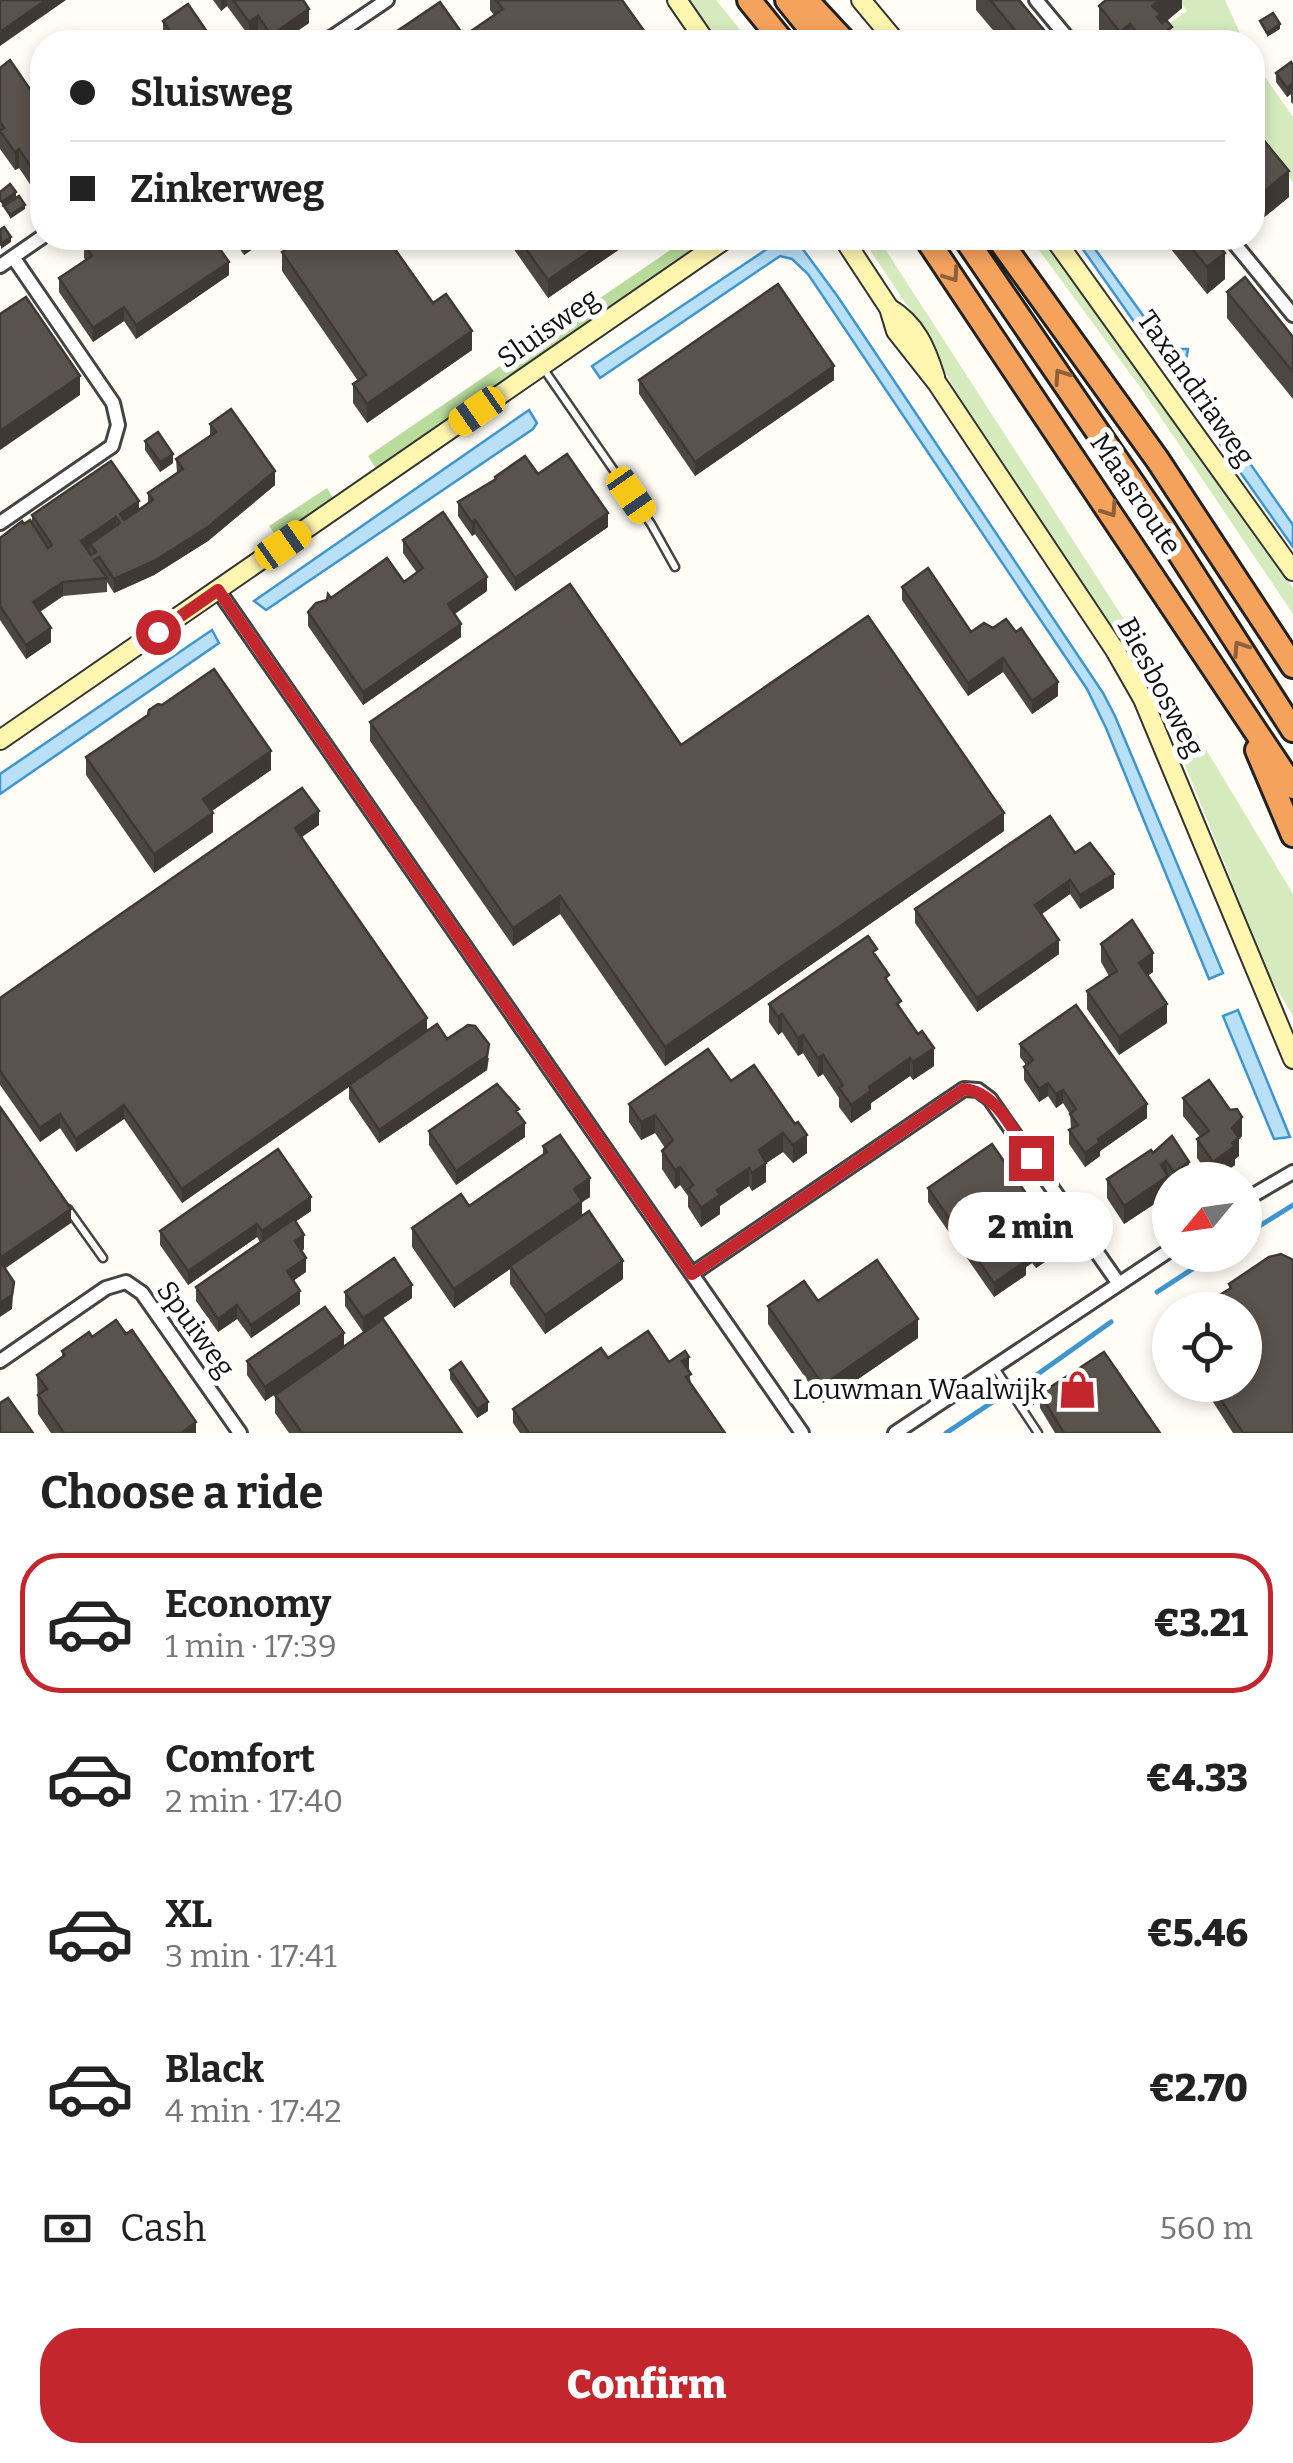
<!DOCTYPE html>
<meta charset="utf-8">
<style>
:root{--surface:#fff;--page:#f6f6f6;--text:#222;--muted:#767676;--line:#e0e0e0;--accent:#c4262e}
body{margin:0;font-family:Bitter,serif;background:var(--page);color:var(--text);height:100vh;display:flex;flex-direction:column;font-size:38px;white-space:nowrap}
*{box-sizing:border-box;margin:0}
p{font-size:32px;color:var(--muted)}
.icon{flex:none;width:55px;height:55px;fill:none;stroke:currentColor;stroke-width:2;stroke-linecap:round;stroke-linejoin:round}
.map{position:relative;height:1433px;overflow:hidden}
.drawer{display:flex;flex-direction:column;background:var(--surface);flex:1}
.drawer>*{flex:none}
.hud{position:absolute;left:30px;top:30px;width:1235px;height:220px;border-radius:40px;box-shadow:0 5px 15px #0003;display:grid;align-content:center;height:220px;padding:0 40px;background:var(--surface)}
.needle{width:65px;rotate:241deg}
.fabs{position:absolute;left:1152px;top:1162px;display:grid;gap:20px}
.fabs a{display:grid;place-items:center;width:110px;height:110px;border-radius:50%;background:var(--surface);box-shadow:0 5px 15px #0003;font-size:50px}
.end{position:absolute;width:45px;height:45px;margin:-22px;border:12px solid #c4262e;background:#fff;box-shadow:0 0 0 5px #fff}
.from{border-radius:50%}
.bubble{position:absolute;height:70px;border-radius:35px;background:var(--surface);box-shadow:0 5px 15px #0003;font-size:32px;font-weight:800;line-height:70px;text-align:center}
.car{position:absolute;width:30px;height:60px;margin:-30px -15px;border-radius:12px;box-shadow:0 0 8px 2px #0007;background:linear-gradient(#f5c518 24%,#345 0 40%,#f5c518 0 76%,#345 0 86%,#f5c518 0)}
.hud b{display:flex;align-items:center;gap:35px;height:95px;font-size:38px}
.hud b+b{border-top:2px solid var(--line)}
.hud i{width:25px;height:25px;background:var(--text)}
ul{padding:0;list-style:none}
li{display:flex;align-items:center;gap:30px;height:140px;margin:0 20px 15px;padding:0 20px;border:5px solid transparent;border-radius:40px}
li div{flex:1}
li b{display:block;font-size:38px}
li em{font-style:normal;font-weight:800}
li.current{border-color:var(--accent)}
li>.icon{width:90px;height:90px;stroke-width:1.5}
h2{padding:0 40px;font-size:45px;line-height:120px}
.pay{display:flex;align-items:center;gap:25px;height:110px;padding:0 40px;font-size:38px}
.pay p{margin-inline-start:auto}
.button{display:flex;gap:20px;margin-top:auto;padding:20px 40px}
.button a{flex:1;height:115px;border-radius:40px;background:var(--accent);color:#fff;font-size:40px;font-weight:800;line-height:115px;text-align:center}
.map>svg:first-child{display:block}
.green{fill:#d5ebbd}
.forest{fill:#b9dc9c}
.water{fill:#b9e0f7;stroke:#3f96cf;stroke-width:2.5}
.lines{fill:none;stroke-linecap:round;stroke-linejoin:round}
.stream{stroke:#3f96cf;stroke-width:5}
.lane-casing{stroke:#444;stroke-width:11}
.street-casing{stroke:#444;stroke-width:18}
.secondary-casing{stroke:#333;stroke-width:22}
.highway-casing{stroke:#222;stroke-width:28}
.lane{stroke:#fff;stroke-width:6}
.street{stroke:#fff;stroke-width:12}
.secondary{stroke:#fff6b0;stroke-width:18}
.highway{stroke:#f5a25d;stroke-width:22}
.wall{fill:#4d4742}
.shaded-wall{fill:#3f3936}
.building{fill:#5a524d;stroke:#3f3936;stroke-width:2.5;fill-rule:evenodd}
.oneway{stroke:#8e613b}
.route{stroke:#c4262e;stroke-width:12}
.labels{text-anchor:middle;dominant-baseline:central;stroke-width:10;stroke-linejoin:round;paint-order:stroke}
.street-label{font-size:28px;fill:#111;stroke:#fff}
.poi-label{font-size:28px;fill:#111;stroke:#fff;text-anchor:end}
</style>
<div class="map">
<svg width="1293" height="1433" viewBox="0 0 1293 1433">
<rect width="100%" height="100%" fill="#fffdf5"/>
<path class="green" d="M689 0H716L750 42H720Z
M1179 0H1225L1244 42H1175L1163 28 1187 11Z
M1252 58 1293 117V182L1253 134Z
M862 238H878L1180 706 1293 894V1016L1271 979 1179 750 1144 675 964 407 919 323Z
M1030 238 1043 239 1293 588V614L1143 391Z"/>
<path class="forest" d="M688 238 697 250 377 470 368 456Z
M327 488 334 500 278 539 269 526Z"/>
<path class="water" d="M1075 238H1087L1163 343 1172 349H1188L1185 366 1191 379 1293 525V547Z
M779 241 802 248 838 297 1103 693 1115 716 1223 973 1209 979 1106 728 1087 689 808 274 792 259 780 256 600 378 592 366Z
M529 410 537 423 533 429 266 610 254 601Z
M212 630 219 643 0 794V774Z
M1238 1010 1290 1137 1274 1139 1223 1016Z"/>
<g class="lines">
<path class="stream" d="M1245 1235 1293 1205
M1157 1292 1214 1255
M1035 1376 1111 1322
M946 1433 997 1399"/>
<defs>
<path id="lane" d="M543 368 651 524 675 567
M68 1209 103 1258
M995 1368 1038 1433
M1021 1406 1045 1391"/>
<path id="street" d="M1036 0 1071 42
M325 42 387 0
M1230 238 1293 315
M0 266 42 237
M0 523 112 446 118 425 113 403 13 257
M218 590 802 1433
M1245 1200 1293 1172
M692 1274 964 1089 978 1090 990 1099 1119 1284
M0 1361 106 1288 126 1282 142 1293 240 1433
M895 1433 1170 1250"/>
<path id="secondary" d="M677 0 706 42
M861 0 896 42
M843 238 889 308 896 331 937 383 1115 650 1143 699 1293 1059
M1054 238 1293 571
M889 308C916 324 926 348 935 377
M0 740 727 238"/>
<path id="highway" d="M749 0 783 42
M787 0 821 42
M806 0 845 42
M926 238 1293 787
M965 238 1164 529 1293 730
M998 238 1157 459 1293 666
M1257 750 1293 835"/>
</defs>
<use href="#lane" class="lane-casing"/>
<use href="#street" class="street-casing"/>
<use href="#secondary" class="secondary-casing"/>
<use href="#highway" class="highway-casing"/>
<use href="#lane" class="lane"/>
<use href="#street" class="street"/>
<use href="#secondary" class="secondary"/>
<use href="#highway" class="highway"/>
</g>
<path class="wall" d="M213 0H303L309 23 281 42H266L258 30 249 36 227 6 221 11Z
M490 0H622L464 36 494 15 490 10Z
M976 0H1019L1054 42H1003L976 10Z
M1182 0V8L1166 21 1172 33 1182 42H1107L1099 33V6Z
M163 21 214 42H169L163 35Z
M1293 65V104L1291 102V94L1287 97 1276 82V73Z
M0 68 42 107V202L19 168 15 170 0 149Z
M1252 126 1289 197 1262 219 1253 209Z
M232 238H269L244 255Z
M506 238H636L548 298Z
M1162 238H1213L1225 279 1207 294Z
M84 244 229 275 136 339 124 321 93 342 59 292V278L86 260 84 258Z
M282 252 433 303 472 350 367 423 353 403V384L358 381 282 271Z
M1227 292 1293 337V399L1227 318Z
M639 380H834L695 476 639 394Z
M210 424 275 485 208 541 154 575 114 593 107 582V592L63 596 40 612 51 642 26 659 0 620V538L24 524 32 523V515L139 510 148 504V493L177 473 176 459 210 436Z
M145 441 173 463 160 472 145 450Z
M538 474 608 527 515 591 475 534 472 536 458 516V502L495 480V477Z
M403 540 487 591 455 614 461 637 363 705 308 626V612L331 598 404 582 417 573 403 553Z
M902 587 971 632 1058 696 1032 714 1003 672 968 696 902 600Z
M148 715 271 770 212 811 213 832 154 873 86 775V757Z
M370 722 681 745 1004 831 665 1066 560 914 513 946 370 741Z
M319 825 301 837 427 1030 489 1058 487 1070 379 1143 349 1099V1087L182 1203 124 1119 76 1152 60 1128 40 1142 0 1085V998Z
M1075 853 1114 888 1080 909 1070 894 1041 914 1059 954 977 1012 915 923V909Z
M1101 944 1153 972 1147 976 1167 1023 1119 1055 1087 1009V991L1109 976 1101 962Z
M877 957 901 1009 934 1066 913 1080 910 1076 871 1103V1109L851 1123 839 1107V1098L823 1074 818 1077 803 1053 798 1056 782 1032 778 1035 769 1022V1004Z
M1020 1044 1147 1118 1100 1151V1156L1085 1167 1069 1144V1130L1071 1129 1070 1114 1063 1103 1056 1108 1048 1096 1039 1102 1024 1080V1067L1026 1065 1020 1057Z
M731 1081 807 1153 793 1163 783 1152 766 1163V1182L752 1191 749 1186 720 1206V1214L701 1227 688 1207V1196L680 1185 675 1189 662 1169V1151L665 1148 655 1133 641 1140 629 1122V1104Z
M1183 1098 1242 1136 1239 1139V1156L1235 1159V1165L1213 1180 1197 1158V1139L1200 1137 1183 1116Z
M519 1114 525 1137 456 1185 429 1145V1131Z
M1172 1136 1189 1180H1170L1168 1195 1124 1224 1107 1198V1179L1153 1153Z
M543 1146 590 1197 582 1202V1216L623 1279 545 1334 510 1284V1269L454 1308 412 1247V1228L469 1206 543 1155Z
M928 1188 1058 1253 1036 1268 1032 1263 1026 1267V1275L994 1297 928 1202Z
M311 1211 295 1222 304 1249 301 1251 306 1272 293 1281 300 1304 251 1338 237 1319 218 1332 196 1301V1287L260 1242 257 1237 188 1285 160 1245V1231Z
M1229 1284 1293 1433H1233L1202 1385H1245L1213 1299 1229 1289Z
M345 1292 412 1298 363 1332 345 1306Z
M768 1306 918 1338 823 1403 768 1324Z
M92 1337 196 1433H51L38 1414 37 1375 62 1358V1351Z
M344 1347 462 1433H289L275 1413V1395L331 1356 265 1401 247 1375V1361Z
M608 1358 669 1362 689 1371 691 1384 725 1433H520L513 1423V1409Z
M450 1370 488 1411 477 1418 450 1379Z
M1040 1394 1160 1433H1055L1040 1408Z"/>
<path class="shaded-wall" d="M46 0H66L0 46V32Z
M221 0H227V6L221 11Z
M1159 0H1182V8L1161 26 1152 6Z
M309 9V23L281 42H271V35Z
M258 16V30L249 36V22Z
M1130 24V42H1120V32Z
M1280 24V29L1267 37V33Z
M1293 83V91L1291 88V94L1287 97V88Z
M19 149V168L15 170V152Z
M1289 171V197L1262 219V193Z
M16 192V197L2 207V202Z
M25 205V209L10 219V215Z
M11 237V242L1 249V244Z
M244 238H269L244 255Z
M609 238H636L548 298V280Z
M1225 253V279L1207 294V267Z
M229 262V275L136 339V325Z
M124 307V321L93 342V328Z
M472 331V350L367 423V404Z
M834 366V380L695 476V462Z
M80 376V395L0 450V431Z
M173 454V463L160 472V462Z
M275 471V485L208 541 154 575 114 593V579Z
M139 501V515L120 528V514Z
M608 513V527L515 591V578Z
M116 517V531L90 544V549L81 555V541Z
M475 520V534L472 536V523Z
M487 577V591L448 618V604Z
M63 582V596L33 616V602Z
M461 624V637L363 705V692Z
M51 628V642L26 659V645Z
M1003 658V672L968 696V683Z
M1058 682V696L1032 714V701Z
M271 751V770L203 817V799Z
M319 811V825L295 842V828Z
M213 813V832L154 873V854Z
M1004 813V831L665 1066V1047Z
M1114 874V888L1080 909V895Z
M1070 880V894L1035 919V905Z
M560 896V914L513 946V928Z
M1059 940V954L977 1012V998Z
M1153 953V972L1139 982V963Z
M1167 1004V1023L1119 1055V1037Z
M782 1014V1032L778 1035V1017Z
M427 1018V1032L182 1203V1189Z
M803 1035V1053L798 1056V1038Z
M489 1044 487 1070 379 1143V1130Z
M934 1048V1066L913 1080V1062Z
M823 1055V1074L818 1077V1058Z
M910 1058V1076L871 1103V1109L851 1123V1105L869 1087Z
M1048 1083V1096L1039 1102V1089Z
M1063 1090V1103L1056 1108V1094Z
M1147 1104V1118L1100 1151V1156L1085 1167V1153L1098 1139Z
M124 1105V1119L76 1152V1139Z
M60 1114V1128L40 1142V1128Z
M655 1115V1133L641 1140V1122Z
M1242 1117V1136L1239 1139V1156L1235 1159V1165L1213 1180V1162L1232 1128Z
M525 1123V1137L456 1185V1171Z
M783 1133V1152L759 1168V1150Z
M807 1135V1153L793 1163V1145Z
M1166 1161 1168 1195 1124 1224V1206L1161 1165Z
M1189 1162V1180H1174V1172Z
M766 1163V1182L752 1191V1173Z
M680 1167V1185L675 1189V1170Z
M749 1168V1186L720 1206V1214L701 1227V1208L717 1190Z
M590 1178V1197L582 1202V1220L510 1266V1269L454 1308V1289L574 1189Z
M311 1197V1211L262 1244V1231Z
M71 1209V1223L0 1272V1258Z
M257 1224V1237L188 1285V1271Z
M304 1235V1249L295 1255V1241Z
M1058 1240V1253L1036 1268V1255Z
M1032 1249V1263L1026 1267V1275L994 1297V1283L1022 1256Z
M306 1258V1272L287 1285V1271Z
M623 1261V1279L545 1334V1315Z
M14 1282 12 1309 0 1317V1303Z
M412 1285V1298L363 1332V1318Z
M300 1291V1304L251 1338V1325Z
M237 1305V1319L218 1332V1319Z
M918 1319V1338L823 1403V1385Z
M344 1333V1347L265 1401V1387Z
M689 1357V1371L682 1361Z
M488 1402V1411L477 1418V1409Z
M196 1422V1433H181Z"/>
<path class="building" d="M0 0H46L0 32Z
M233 0H303L309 9 271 35 258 16 249 22Z
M496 0H622L652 42H381L440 2 464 36 503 9Z
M990 0H1019L1054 42H1025Z
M1106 0H1159L1152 6 1161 14 1157 17 1162 23 1166 20 1172 27 1168 30 1182 41 1180 42H1145L1130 24 1120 32 1099 6Z
M188 4 214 42H178L163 21Z
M1273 13 1280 24 1267 33 1260 21Z
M10 60 42 107V184L19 149 15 152 0 131 4 128 0 122V68Z
M1291 62 1293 65V83L1287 88 1276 73Z
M1252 126 1289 171 1262 193 1253 182 1256 179 1252 174Z
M10 184 16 192 2 202 0 200V192Z
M19 196 25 205 10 215 4 206Z
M4 227 11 237 1 244 0 230Z
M94 238H212L229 262 136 325 124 307 93 328 59 278 92 256 84 244Z
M303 238H387L433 303 446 294 472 331 367 404 353 384 366 375 282 252Z
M518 238H609L548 280Z
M1183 238H1213L1225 253 1207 267Z
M1245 277 1293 337V372L1227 292Z
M778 284 834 366 695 462 639 380Z
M26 297 80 376 0 431V314Z
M231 409 275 471 208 527 154 561 114 579 99 557 94 560 107 578 63 582 33 602 51 628 26 645 0 606V538L22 521 24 524 30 520 48 548 52 545 32 515 111 461 139 501 120 514 124 520 153 500 148 493 183 469 176 459 216 432 210 424ZM116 517 120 523 90 544 96 552 91 555 81 541Z
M158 432 173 454 160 462 145 441Z
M567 454 608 513 515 578 475 520 472 523 458 502 496 479 495 477 525 456 538 474Z
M443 512 487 577 448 604 461 624 363 692 308 612 316 603 327 600 328 594 331 598 387 558 404 582 423 568 403 540Z
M928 568 971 632 984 623 993 628 1006 619 1016 632 1021 628 1058 682 1032 701 1003 658 968 683 902 587Z
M570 584 681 745 868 616 1004 813 665 1047 560 896 513 928 370 722Z
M214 669 271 751 203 799 213 813 154 854 86 757 148 715 149 710 158 704 162 705Z
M302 788 319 811 295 828 427 1018 182 1189 124 1105 76 1139 60 1114 40 1128 0 1071V998Z
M1050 816 1075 853 1090 843 1114 874 1080 895 1070 880 1035 905 1059 940 977 998 915 909Z
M1132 920 1153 953 1139 963 1167 1004 1119 1037 1087 991 1117 971 1101 944Z
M868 936 877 949 873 952 889 975 885 978 901 1001 897 1004 918 1034 922 1031 934 1048 913 1062 910 1058 869 1087 871 1091 851 1105 839 1088 843 1085 823 1055 818 1058 803 1035 798 1038 782 1014 778 1017 769 1004Z
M1076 1005 1147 1104 1098 1139 1100 1142 1085 1153 1069 1130 1078 1125 1070 1114 1076 1109 1063 1090 1056 1094 1048 1083 1039 1089 1024 1067 1033 1060 1020 1044Z
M437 1024 447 1039 468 1025 475 1026 489 1044 487 1056 379 1130 349 1085Z
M708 1049 731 1081 754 1065 795 1124 798 1122 807 1135 793 1145 783 1133 759 1150 766 1163 752 1173 749 1168 717 1190 720 1195 701 1208 688 1189 693 1185 680 1167 675 1170 662 1151 673 1140 655 1115 641 1122 629 1104Z
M1209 1080 1230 1110 1237 1109 1242 1117 1232 1128 1239 1138 1232 1143 1235 1146 1213 1162 1197 1139 1209 1131 1183 1098Z
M497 1084 519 1109 516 1111 525 1123 456 1171 429 1131Z
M0 1107 71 1209 0 1258Z
M560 1135 590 1178 574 1189 582 1201 454 1289 412 1228 461 1194 469 1206 547 1152 543 1146Z
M1172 1136 1189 1162 1174 1172 1166 1161 1161 1165 1168 1176 1124 1206 1107 1179 1151 1150 1153 1153Z
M992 1144 1058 1240 1036 1255 1032 1249 1022 1256 1026 1261 994 1283 928 1188Z
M278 1149 311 1197 262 1231 257 1224 188 1271 160 1231Z
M589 1211 623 1261 545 1315 510 1266Z
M294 1219 304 1235 295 1241 306 1258 287 1271 300 1291 251 1325 237 1305 218 1319 196 1287Z
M1281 1254 1293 1260V1433H1243L1211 1385H1245V1310H1190L1210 1296 1213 1299 1231 1288 1229 1284 1269 1257Z
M394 1258 412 1285 363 1318 345 1292Z
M877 1260 918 1319 823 1385 768 1306 804 1281 818 1301Z
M0 1261 14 1282 12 1295 0 1303Z
M325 1307 344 1333 265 1387 247 1361Z
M383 1319 462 1433H302L275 1395Z
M116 1320 126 1334 132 1330 196 1422 181 1433H64L38 1395 47 1389 37 1375 65 1355 62 1351 89 1332 92 1337Z
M648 1331 669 1362 685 1351 689 1357 682 1361 691 1374 686 1377 725 1433H529L513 1409 601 1348 608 1358Z
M1104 1352 1160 1433H1064L1040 1394Z
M461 1362 488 1402 477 1409 450 1370Z
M8 1398 33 1433H0V1403Z"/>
<defs><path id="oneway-chevron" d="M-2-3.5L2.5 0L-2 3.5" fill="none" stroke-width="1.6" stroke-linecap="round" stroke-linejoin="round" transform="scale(2.5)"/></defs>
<g class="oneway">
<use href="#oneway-chevron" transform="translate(952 275) rotate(55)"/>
<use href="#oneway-chevron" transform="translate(1061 376) rotate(-124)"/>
<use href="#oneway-chevron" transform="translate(1110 510) rotate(56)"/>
<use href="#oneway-chevron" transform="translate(1240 648) rotate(-123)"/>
</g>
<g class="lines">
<path class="route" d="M158 632 218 590 692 1274 964 1089C997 1092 1014 1133 1031 1158"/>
</g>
<defs>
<symbol id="shop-bare" viewBox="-9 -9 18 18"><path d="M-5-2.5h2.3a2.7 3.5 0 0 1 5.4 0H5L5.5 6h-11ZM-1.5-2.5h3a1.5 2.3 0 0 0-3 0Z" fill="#c4262e" stroke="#fff" stroke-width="2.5" paint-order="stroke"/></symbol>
</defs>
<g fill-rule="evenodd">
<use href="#shop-bare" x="1050" y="1362" width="55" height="55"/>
</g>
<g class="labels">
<g class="street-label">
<text transform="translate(548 328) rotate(-35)">Sluisweg</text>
<text transform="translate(1196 388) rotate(55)">Taxandriaweg</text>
<text transform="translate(1136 494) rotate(56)">Maasroute</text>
<text transform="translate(1161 687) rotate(62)">Biesbosweg</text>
<text transform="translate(196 1329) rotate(54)">Spuiweg</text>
</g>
<g class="poi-label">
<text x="1047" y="1389">Louwman Waalwijk</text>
</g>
</g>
</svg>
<div class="fabs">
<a><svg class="needle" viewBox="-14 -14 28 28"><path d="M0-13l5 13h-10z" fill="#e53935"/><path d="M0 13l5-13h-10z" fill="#767676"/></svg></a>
<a><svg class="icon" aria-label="locate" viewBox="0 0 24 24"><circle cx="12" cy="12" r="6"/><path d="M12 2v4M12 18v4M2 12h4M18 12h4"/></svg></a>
</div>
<i class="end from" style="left:158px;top:632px"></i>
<i class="end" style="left:1031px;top:1158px"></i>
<div class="bubble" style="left:948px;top:1192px;width:165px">2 min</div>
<i class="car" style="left:477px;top:411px;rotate:235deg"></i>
<i class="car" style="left:631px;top:495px;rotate:145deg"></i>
<i class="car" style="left:283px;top:545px;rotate:55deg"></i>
<div class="hud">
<b><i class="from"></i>Sluisweg</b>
<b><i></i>Zinkerweg</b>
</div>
</div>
<section class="drawer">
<h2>Choose a ride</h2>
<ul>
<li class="current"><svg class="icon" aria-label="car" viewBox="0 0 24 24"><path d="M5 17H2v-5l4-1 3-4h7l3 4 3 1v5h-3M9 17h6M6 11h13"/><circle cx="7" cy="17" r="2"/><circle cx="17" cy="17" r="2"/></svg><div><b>Economy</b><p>1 min · 17:39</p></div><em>€3.21</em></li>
<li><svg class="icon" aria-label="car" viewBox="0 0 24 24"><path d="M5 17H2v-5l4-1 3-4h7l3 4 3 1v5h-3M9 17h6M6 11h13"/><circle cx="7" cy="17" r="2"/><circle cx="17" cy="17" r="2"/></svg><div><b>Comfort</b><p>2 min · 17:40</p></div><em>€4.33</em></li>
<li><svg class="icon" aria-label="car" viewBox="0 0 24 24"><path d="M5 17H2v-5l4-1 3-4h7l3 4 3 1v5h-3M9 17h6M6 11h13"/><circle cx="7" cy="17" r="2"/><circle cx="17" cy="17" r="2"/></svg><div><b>XL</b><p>3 min · 17:41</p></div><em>€5.46</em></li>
<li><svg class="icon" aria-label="car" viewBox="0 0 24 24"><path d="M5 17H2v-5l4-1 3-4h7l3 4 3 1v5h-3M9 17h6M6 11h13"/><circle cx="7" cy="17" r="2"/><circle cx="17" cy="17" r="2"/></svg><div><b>Black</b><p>4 min · 17:42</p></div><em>€2.70</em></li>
</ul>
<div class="pay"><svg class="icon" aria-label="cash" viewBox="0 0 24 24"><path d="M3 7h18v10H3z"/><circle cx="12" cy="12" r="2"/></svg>Cash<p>560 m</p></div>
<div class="button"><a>Confirm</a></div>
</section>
